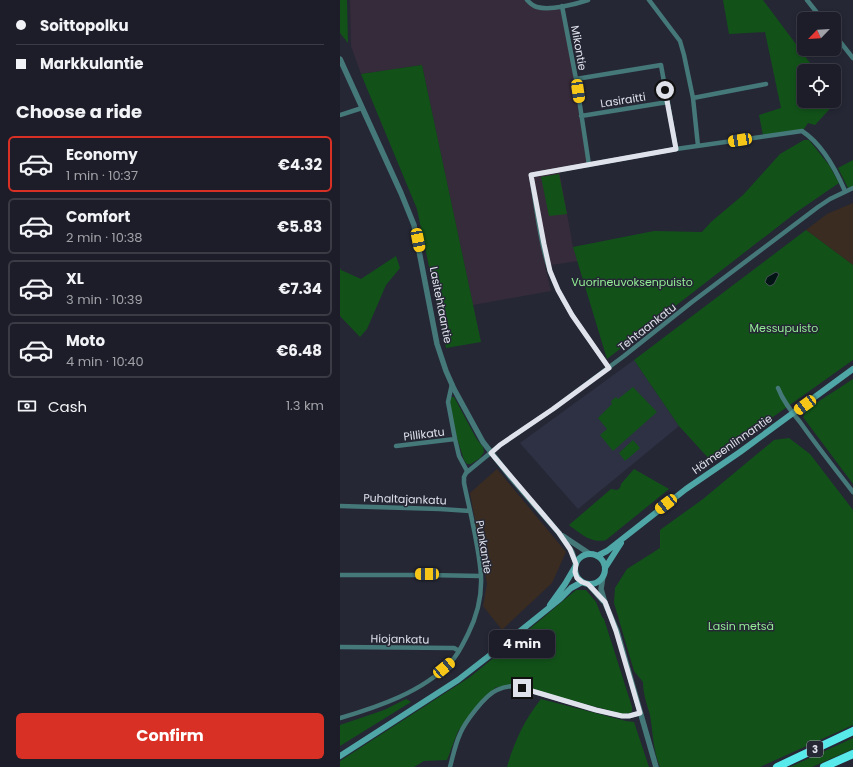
<!DOCTYPE html>
<meta charset="utf-8">
<style>
:root{--surface:#1c1d28;--page:#292a34;--text:#f1f3f6;--muted:#a0a2a8;--line:#3a3b45;--accent:#d93025}
body{margin:0;font-family:Poppins,sans-serif;background:var(--page);color:var(--text);height:100vh;display:flex;flex-direction:column;font-size:15px;white-space:nowrap}
*{box-sizing:border-box;margin:0}
p{font-size:13px;color:var(--muted)}
.icon{flex:none;width:22px;height:22px;fill:none;stroke:currentColor;stroke-width:2;stroke-linecap:round;stroke-linejoin:round}
.map{position:relative;flex:1;overflow:hidden}
.details{display:flex;flex-direction:column;background:var(--surface);width:340px}
.details>*{flex:none}
.hud{display:grid;align-content:center;height:88px;padding:0 16px;background:var(--surface)}
.needle{width:26px;rotate:245deg}
.tools{position:absolute;left:457px;top:12px;display:grid;gap:8px}
.tools a{display:grid;place-items:center;width:44px;height:44px;border-radius:6px;background:var(--surface);box-shadow:0 2px 6px #0003,0 0 0 1px var(--line);font-size:20px}
.end{position:absolute;width:18px;height:18px;margin:-9px;border:5px solid #e0e2eb;background:#111;box-shadow:0 0 0 2px #111}
.from{border-radius:50%}
.bubble{position:absolute;height:28px;border-radius:6px;background:var(--surface);box-shadow:0 2px 6px #0003,0 0 0 1px var(--line);font-size:13px;font-weight:700;line-height:28px;text-align:center}
.car{position:absolute;width:12px;height:24px;margin:-12px -6px;border-radius:5px;box-shadow:0 0 3px 1px #0007;background:linear-gradient(#f5c518 24%,#345 0 40%,#f5c518 0 76%,#345 0 86%,#f5c518 0)}
.hud b{display:flex;align-items:center;gap:14px;height:38px;font-size:15px}
.hud b+b{border-top:1px solid var(--line)}
.hud i{width:10px;height:10px;background:var(--text)}
ul{padding:0;list-style:none}
li{display:flex;align-items:center;gap:12px;height:56px;margin:0 8px 6px;padding:0 8px;border:2px solid var(--line);border-radius:6px}
li div{flex:1}
li b{display:block;font-size:15px}
li em{font-style:normal;font-weight:700}
li.current{border-color:var(--accent)}
li>.icon{width:36px;height:36px;stroke-width:1.5}
h2{padding:0 16px;font-size:18px;line-height:48px}
.pay{display:flex;align-items:center;gap:10px;height:44px;padding:0 16px;font-size:15px}
.pay p{margin-inline-start:auto}
.primary-button{display:flex;gap:8px;margin-top:auto;padding:8px 16px}
.primary-button a{flex:1;height:46px;border-radius:6px;background:var(--accent);color:#fff;font-size:16px;font-weight:700;line-height:46px;text-align:center}
main{display:flex;flex:1;min-height:0}
.map>svg:first-child{display:block}
.commercial{fill:#3b2c21}
.industrial{fill:#362b3a}
.built{fill:#2d3143}
.green{fill:#125219}
.water{fill:#031414;stroke:#455254}
.lines{fill:none;stroke-linecap:round;stroke-linejoin:round}
.minor{stroke:#457879;stroke-width:4.5}
.tertiary{stroke:#457879;stroke-width:5.5}
.secondary{stroke:#4fa6a6;stroke-width:6}
.motorway{stroke:#58e9ea;stroke-width:8}
.route{stroke:#e0e2eb;stroke-width:5}
.labels{text-anchor:middle;dominant-baseline:central;stroke-width:3;stroke-linejoin:round;paint-order:stroke}
.shield{fill:#252735;stroke:#a8aab4;stroke-width:1}
.shield-label{font-size:10px;font-weight:bold;fill:#e0e2eb}
.street-label{font-size:11px;fill:#e0e2eb;stroke:#252735}
.park-label{font-size:11px;fill:#93ef94;stroke:#252735}
</style>
<main>
<section class="details">
<div class="hud">
<b><i class="from"></i>Soittopolku</b>
<b><i></i>Markkulantie</b>
</div>
<h2>Choose a ride</h2>
<ul>
<li class="current"><svg class="icon" aria-label="car" viewBox="0 0 24 24"><path d="M5 17H2v-5l4-1 3-4h7l3 4 3 1v5h-3M9 17h6M6 11h13"/><circle cx="7" cy="17" r="2"/><circle cx="17" cy="17" r="2"/></svg><div><b>Economy</b><p>1 min · 10:37</p></div><em>€4.32</em></li>
<li><svg class="icon" aria-label="car" viewBox="0 0 24 24"><path d="M5 17H2v-5l4-1 3-4h7l3 4 3 1v5h-3M9 17h6M6 11h13"/><circle cx="7" cy="17" r="2"/><circle cx="17" cy="17" r="2"/></svg><div><b>Comfort</b><p>2 min · 10:38</p></div><em>€5.83</em></li>
<li><svg class="icon" aria-label="car" viewBox="0 0 24 24"><path d="M5 17H2v-5l4-1 3-4h7l3 4 3 1v5h-3M9 17h6M6 11h13"/><circle cx="7" cy="17" r="2"/><circle cx="17" cy="17" r="2"/></svg><div><b>XL</b><p>3 min · 10:39</p></div><em>€7.34</em></li>
<li><svg class="icon" aria-label="car" viewBox="0 0 24 24"><path d="M5 17H2v-5l4-1 3-4h7l3 4 3 1v5h-3M9 17h6M6 11h13"/><circle cx="7" cy="17" r="2"/><circle cx="17" cy="17" r="2"/></svg><div><b>Moto</b><p>4 min · 10:40</p></div><em>€6.48</em></li>
</ul>
<div class="pay"><svg class="icon" aria-label="cash" viewBox="0 0 24 24"><path d="M3 7h18v10H3z"/><circle cx="12" cy="12" r="2"/></svg>Cash<p>1.3 km</p></div>
<div class="primary-button"><a>Confirm</a></div>
</section>
<div class="map">
<svg width="513" height="767" viewBox="0 0 513 767">
<rect width="100%" height="100%" fill="#252735"/>
<path class="commercial" d="M513 203V265L466 230 487 214Z
M157 469 226 552 212 583 162 630 143 606 147 584 130 493Z"/>
<path class="industrial" d="M10 0H187L196 7 222 6 249 165 219 170 233 247 238 261 205 266 211 291 133 305 82 65 21 74 11 46Z"/>
<path class="built" d="M294 360 339 426 238 509 180 443Z"/>
<path class="green" d="M0 0H7L8 43 0 33Z
M383 0H423L476 71H464V101H494V95L498 100 475 125 468 123 464 129 423 135 419 115 441 108 425 32 389 34Z
M82 65 141 342 106 348 77 209 21 74Z
M464 140H469L489 165 499 183 458 211 267 359 233 247 314 231 362 232 371 222 403 195 440 154Z
M513 160V186L508 188 498 168Z
M219 174 227 214 209 216 201 177Z
M466 230 513 265V360L371 461 339 426 294 360Z
M56 256 60 268 46 285 27 329 20 337 0 316V268L1 270 21 279Z
M513 379V484L463 417 467 409Z
M293 387 317 412 273 451 260 435 267 429 258 418 272 404 271 401 276 397 278 399Z
M111 397H114L136 438 143 447 144 452 140 458 131 464H127L124 460 115 432 110 402Z
M449 438 470 454 513 510V725L420 767H320C313 751 313 732 310 715 307 704 303 694 303 682L294 671 274 603 275 588 287 569 320 548V530L363 499 434 440Z
M293 440 300 448 299 449 285 461 279 453Z
M294 469 329 489 266 540C251 544 240 533 229 525L271 489 277 490 280 488 281 484Z
M236 590H246L256 602 262 617 264 619 292 707V711L290 713 283 714 204 693 156 687 118 731 107 760 84 761 74 767H0V761L130 677 198 622Z
M66 699 71 702 0 746V725L44 710Z
M201 699 286 721 294 722 309 767H167C174 742 185 719 201 699Z
M513 738V749L472 767H450Z"/>
<path class="water" d="M436 272 439 274 434 284 430 286 428 285 425 282 427 277Z"/>
<g class="lines">
<path class="minor" d="M187 0C190 3 192 6 197 7 210 11 236 4 248 0
M309 0 340 41 344 55 353 98 426 84
M467 0 482 19
M222 6 236 79 249 165
M494 34 513 58
M236 79 321 65 336 149
M353 98 358 146
M0 115 22 108
M241 116 328 102
M269 368C248 337 223 307 210 271 200 243 196 205 191 175L336 149 462 131C482 144 496 170 505 191
M112 384 108 402 115 439 119 456 127 471
M438 388C443 401 451 411 460 422 477 446 495 469 513 492
M56 446 115 439
M0 506 100 509 130 511
M0 575H87L141 576
M0 647 114 648 119 651
M0 718C38 707 82 692 110 663 118 655 123 644 128 634 137 616 142 596 141 576 139 546 130 512 124 483V477L126 473 160 445 213 409 284 356 352 302 478 207 490 199 513 188
M110 767C113 756 115 745 120 734 125 722 145 695 157 690 163 687 169 686 175 686L256 710 282 716H289L300 713"/>
<path class="tertiary" d="M0 59 61 193 74 225 97 344 106 371 114 389 143 442 172 479 219 533 232 552 236 564
M223 536 250 554
M263 576 261 589 265 603 277 631 316 767
M248 584 263 601"/>
<path class="secondary" d="M235 569a15 15 0 1 1 30 0a15 15 0 1 1-30 0Z
M257 556 267 551 346 489 400 452 513 369
M265 568 281 543
M210 605 225 584 235 567
M0 756 118 680 163 645 220 599 231 588 242 582"/>
<path class="motorway" d="M437 767 513 731
M484 767 513 754"/>
</g>
<g class="lines">
<path class="route" d="M182 688 256 710 282 716H289L300 713 276 631 265 602 248 584 242 582 237 578 235 572 236 564 230 549 219 533 151 453 160 445 213 409 269 368 232 315 218 290 210 271 204 244 191 175 336 149 325 90"/>
</g>
<g class="labels">
<rect class="shield" x="467" y="741" width="16" height="16" rx="3"/>
<g class="shield-label">
<text x="475" y="749">3</text>
</g>
<g class="street-label">
<text transform="translate(239 48) rotate(80)">Mikontie</text>
<text transform="translate(283 100) rotate(-9)">Lasiraitti</text>
<text transform="translate(101 305) rotate(79)">Lasitehtaantie</text>
<text transform="translate(307 327) rotate(-38)">Tehtaankatu</text>
<text transform="translate(84 434) rotate(-7)">Pillikatu</text>
<text transform="translate(392 444) rotate(-35)">Hämeenlinnantie</text>
<text transform="translate(65 499) rotate(2)">Puhaltajankatu</text>
<text transform="translate(144 547) rotate(81)">Punkantie</text>
<text transform="translate(60 639) rotate(1)">Hiojankatu</text>
</g>
<g class="park-label">
<text x="292" y="282">Vuorineuvoksenpuisto</text>
<text x="444" y="328">Messupuisto</text>
<text x="401" y="626">Lasin metsä</text>
</g>
</g>
</svg>
<div class="tools">
<a><svg class="needle" viewBox="-14 -14 28 28"><path d="M0-13l5 13h-10z" fill="#e53935"/><path d="M0 13l5-13h-10z" fill="#a0a2a8"/></svg></a>
<a><svg class="icon" aria-label="locate" viewBox="0 0 24 24"><circle cx="12" cy="12" r="6"/><path d="M12 2v4M12 18v4M2 12h4M18 12h4"/></svg></a>
</div>
<i class="end from" style="left:325px;top:90px"></i>
<i class="end" style="left:182px;top:688px"></i>
<div class="bubble" style="left:149px;top:630px;width:66px">4 min</div>
<i class="car" style="left:238px;top:91px;rotate:172deg"></i>
<i class="car" style="left:400px;top:140px;rotate:261deg"></i>
<i class="car" style="left:78px;top:240px;rotate:169deg"></i>
<i class="car" style="left:465px;top:405px;rotate:234deg"></i>
<i class="car" style="left:326px;top:504px;rotate:232deg"></i>
<i class="car" style="left:87px;top:574px;rotate:270deg"></i>
<i class="car" style="left:104px;top:668px;rotate:50deg"></i>
</div>
</main>
